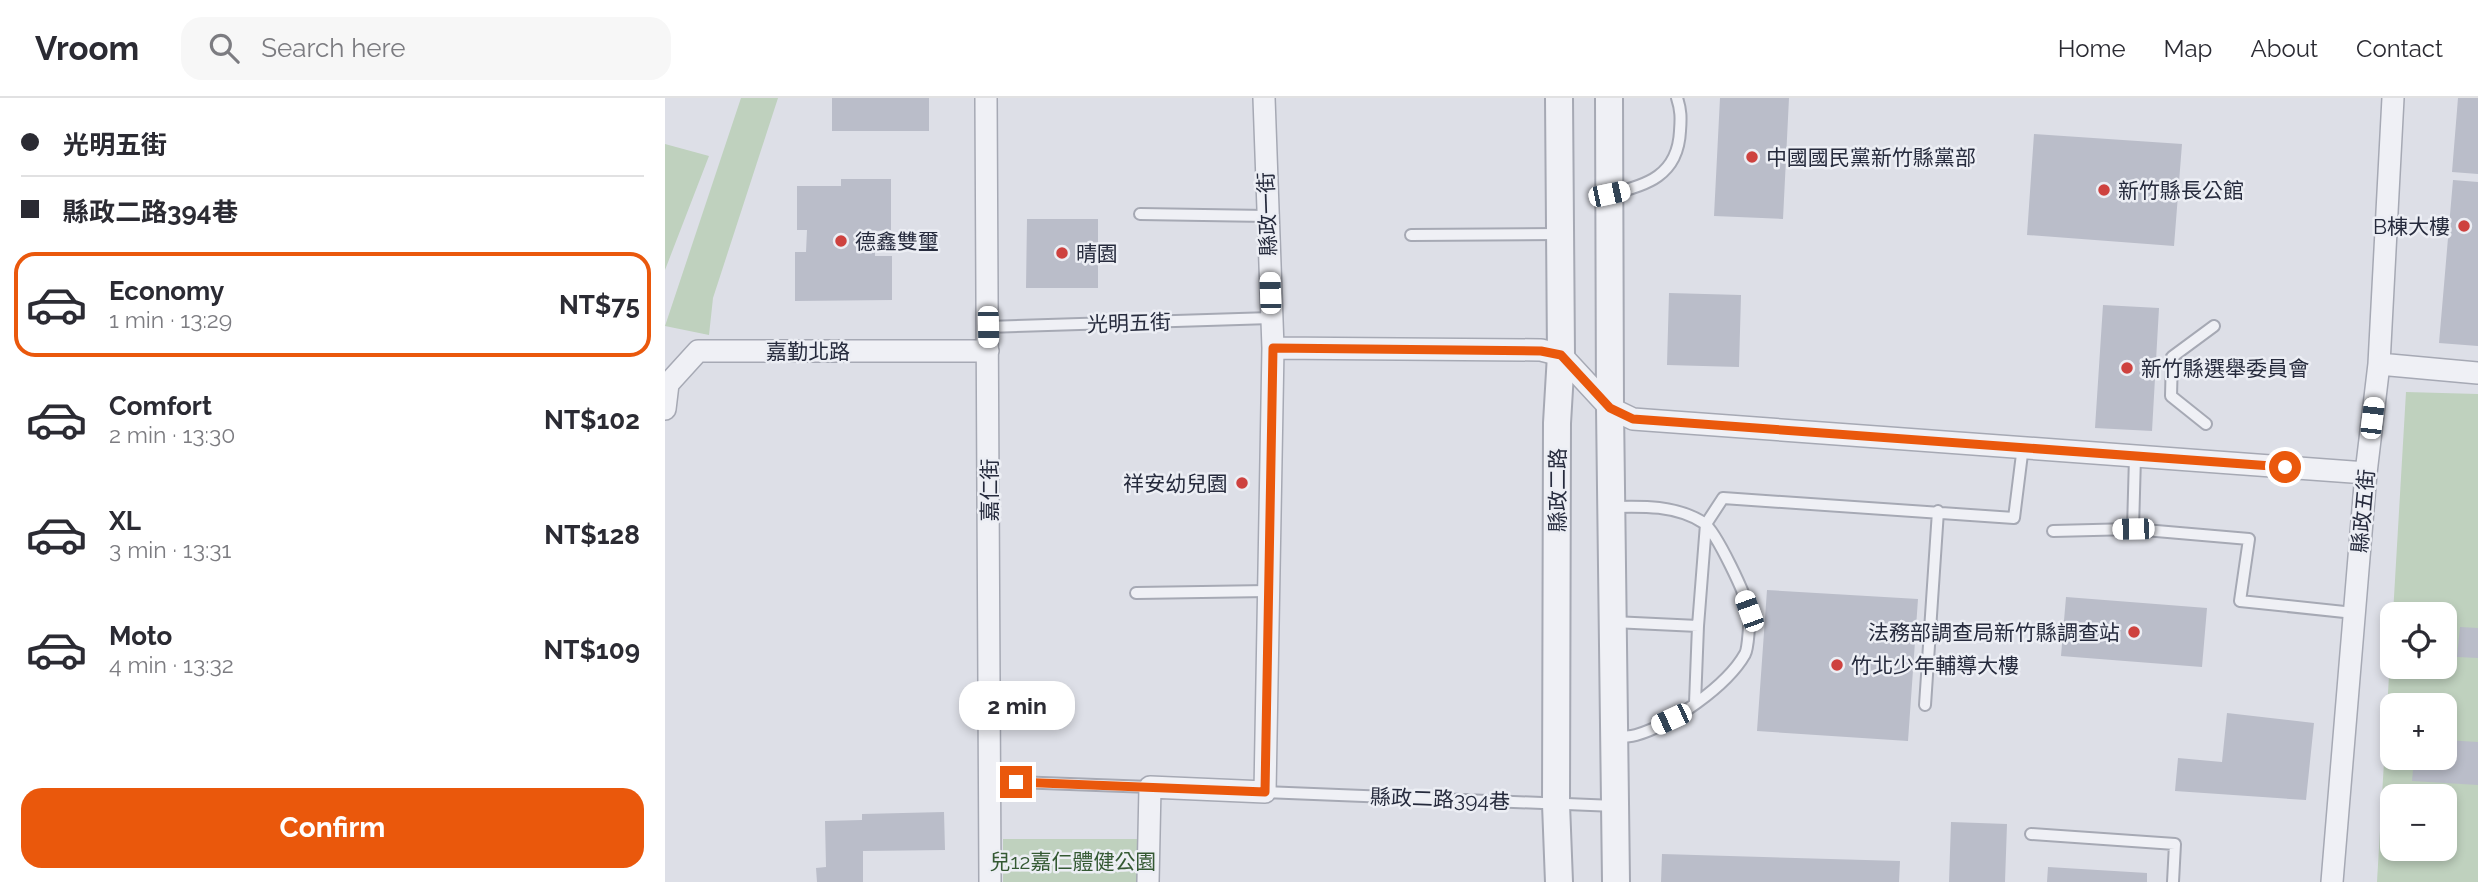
<!DOCTYPE html>
<meta charset="utf-8">
<style>
:root{--surface:#fff;--page:#f7f7f7;--text:#2b2b33;--muted:#7c7c81;--line:#e1e1e2;--accent:#ea580c}
body{margin:0;font-family:Raleway,"Noto Sans TC",sans-serif;background:var(--page);color:var(--text);height:100vh;display:flex;flex-direction:column;font-size:26px;white-space:nowrap}
*{box-sizing:border-box;margin:0}
p{font-size:23px;color:var(--muted)}
.icon{flex:none;width:38px;height:38px;fill:none;stroke:currentColor;stroke-width:2;stroke-linecap:round;stroke-linejoin:round}
.map{position:relative;flex:1;overflow:hidden}
.panel{display:flex;flex-direction:column;background:var(--surface);width:665px}
.panel>*{flex:none}
.hud{display:grid;align-content:center;height:154px;padding:0 21px;background:var(--surface)}
.tools{position:absolute;left:1715px;top:504px;display:grid;gap:14px}
.tools a{display:grid;place-items:center;width:77px;height:77px;border-radius:14px;background:var(--surface);box-shadow:0 4px 10px #0003;font-size:35px}
.end{position:absolute;width:32px;height:32px;margin:-16px;border:9px solid #ea580c;background:#fff;box-shadow:0 0 0 4px #fff}
.from{border-radius:50%}
.bubble{position:absolute;height:49px;border-radius:21px;background:var(--surface);box-shadow:0 4px 10px #0003;font-size:23px;font-weight:700;line-height:49px;text-align:center}
.car{position:absolute;width:21px;height:42px;margin:-21px -10px;border-radius:9px;box-shadow:0 0 5px 2px #0007;background:linear-gradient(#fff 24%,#345 0 40%,#fff 0 76%,#345 0 86%,#fff 0)}
.hud b{display:flex;align-items:center;gap:24px;height:66px;font-size:26px}
.hud b+b{border-top:2px solid var(--line)}
.hud i{width:18px;height:18px;background:var(--text)}
ul{padding:0;list-style:none}
li{display:flex;align-items:center;gap:21px;height:105px;margin:0 14px 10px;padding:0 7px;border:4px solid transparent;border-radius:21px}
li div{flex:1}
li b{display:block;font-size:26px}
li em{font-style:normal;font-weight:700}
li.on{border-color:var(--accent)}
li>.icon{width:63px;height:63px;stroke-width:1.5}
.primary-button{display:flex;gap:14px;margin-top:auto;padding:14px 21px}
.primary-button a{flex:1;height:80px;border-radius:21px;background:var(--accent);color:#fff;font-size:28px;font-weight:700;line-height:80px;text-align:center}
header{display:flex;align-items:center;gap:42px;box-sizing:border-box;height:98px;padding:0 35px;background:var(--surface);border-bottom:2px solid var(--line)}
header strong{font-size:33px}
nav{display:flex;gap:38px;margin-inline-start:auto;font-size:24px}
.search{width:490px;height:63px;background:var(--page);display:flex;align-items:center;gap:18px;box-sizing:border-box;padding:0 24px;border-radius:21px;color:var(--muted);font-size:26px}
main{display:flex;flex:1;min-height:0}
.map>svg:first-child{display:block}
.green{fill:#bfd1be;fill-rule:evenodd}
.building{fill:#babdc9}
.lines{fill:none;stroke-linecap:round;stroke-linejoin:round}
.service-casing{stroke:#a6a9b4;stroke-width:14}
.minor-casing{stroke:#a6a9b4;stroke-width:24}
.tertiary-casing{stroke:#a6a9b4;stroke-width:30}
.service{stroke:#eff0f5;stroke-width:10}
.minor{stroke:#eff0f5;stroke-width:21}
.tertiary{stroke:#eff0f5;stroke-width:26}
.route{stroke:#ea580c;stroke-width:9}
.poi-dot{fill:#ce423f;stroke:#eceef4;stroke-width:2.5}
.labels{text-anchor:middle;dominant-baseline:central;stroke-width:5;stroke-linejoin:round;paint-order:stroke}
.poi-label{font-size:21px;fill:#262b3d;stroke:#eceef4;text-anchor:start}
.street-label{font-size:21px;fill:#262b3d;stroke:#eceef4}
.park-label{font-size:21px;fill:#345933;stroke:#eceef4}
</style>
<header>
<strong>Vroom</strong>
<div class="search"><svg class="icon" aria-label="search" viewBox="0 0 24 24"><circle cx="10" cy="10" r="6"/><path d="M15 15l6 6"/></svg>Search here</div>
<nav><a>Home</a><a>Map</a><a>About</a><a>Contact</a></nav>
</header>
<main>
<section class="panel">
<div class="hud">
<b><i class="from"></i>光明五街</b>
<b><i></i>縣政二路394巷</b>
</div>
<ul>
<li class="on"><svg class="icon" aria-label="car" viewBox="0 0 24 24"><path d="M5 17H2v-5l4-1 3-4h7l3 4 3 1v5h-3M9 17h6M6 11h13"/><circle cx="7" cy="17" r="2"/><circle cx="17" cy="17" r="2"/></svg><div><b>Economy</b><p>1 min · 13:29</p></div><em>NT$75</em></li>
<li><svg class="icon" aria-label="car" viewBox="0 0 24 24"><path d="M5 17H2v-5l4-1 3-4h7l3 4 3 1v5h-3M9 17h6M6 11h13"/><circle cx="7" cy="17" r="2"/><circle cx="17" cy="17" r="2"/></svg><div><b>Comfort</b><p>2 min · 13:30</p></div><em>NT$102</em></li>
<li><svg class="icon" aria-label="car" viewBox="0 0 24 24"><path d="M5 17H2v-5l4-1 3-4h7l3 4 3 1v5h-3M9 17h6M6 11h13"/><circle cx="7" cy="17" r="2"/><circle cx="17" cy="17" r="2"/></svg><div><b>XL</b><p>3 min · 13:31</p></div><em>NT$128</em></li>
<li><svg class="icon" aria-label="car" viewBox="0 0 24 24"><path d="M5 17H2v-5l4-1 3-4h7l3 4 3 1v5h-3M9 17h6M6 11h13"/><circle cx="7" cy="17" r="2"/><circle cx="17" cy="17" r="2"/></svg><div><b>Moto</b><p>4 min · 13:32</p></div><em>NT$109</em></li>
</ul>
<div class="primary-button"><a>Confirm</a></div>
</section>
<div class="map">
<svg width="1813" height="784" viewBox="0 0 1813 784">
<rect width="100%" height="100%" fill="#dddfe7"/>
<path class="green" d="M76 0H113L48 200 44 237 0 228Z
M0 46 44 58 0 172Z
M1741 294 1813 296V784H1712L1727 526V569H1780V516H1728ZM1727 607H1780V660H1727ZM1727 698H1780V751H1727Z
M338 741H477V784H338Z"/>
<path class="building" d="M167 0H264V33H167Z
M1055 0H1124L1118 121 1049 118Z
M1793 0H1813V76L1787 74Z
M1369 36 1517 46 1509 148 1362 137Z
M176 81H226V132L210 133V158H227V202L130 203V154H141L142 132H132V88H176Z
M1788 82 1813 84V248L1774 245Z
M362 121H433V190H361Z
M1004 195 1076 197 1074 269 1002 267Z
M1438 207 1494 210 1487 333 1430 330Z
M1102 492 1253 501 1243 643 1092 633Z
M1401 499 1542 510 1537 569 1396 558Z
M1795 529 1813 530V560L1792 559Z
M1562 615 1649 625 1641 702 1510 693 1513 660 1557 664Z
M1780 642 1813 644V687L1747 683 1749 660H1780Z
M279 714 280 752 198 753V784H152L151 770 161 769 160 723 197 722V716Z
M1286 724 1342 726 1340 784H1284Z
M997 756 1235 763 1234 784H996Z
M1383 769 1482 775V784H1382Z"/>
<g class="lines">
<defs>
<path id="service" d="M944 96C982 88 1013 77 1015 33 1016 20 1016 12 1012 0
M475 116 602 118
M746 137 895 136
M322 229 606 220
M1541 326 1506 298 1507 259 1549 228
M946 409C978 408 1011 407 1039 425 1051 434 1082 498 1084 514 1085 522 1083 551 1080 556 1062 588 1006 627 971 637 964 639 956 639 949 639
M1468 431 1470 359
M1388 433 1468 431 1584 441 1575 503 1689 515
M471 495 603 493
M948 524 1033 528
M1030 605 1033 528 1041 426 1058 400 1349 420 1358 348
M1260 607 1273 413
M325 683 485 689
M600 694 950 708
M1366 736 1510 746 1508 784"/>
<path id="minor" d="M321 0 325 784
M608 250 876 252 896 257 945 310 968 321 1701 375
M1714 266 1813 275
M0 311 3 286 33 253H323
M483 784 485 689 600 694 608 250 599 0
M1667 784 1701 375 1714 266 1728 0"/>
<path id="tertiary" d="M944 0 945 310 951 784
M894 784 891 706 892 325 896 257 894 0"/>
</defs>
<use href="#service" class="service-casing"/>
<use href="#minor" class="minor-casing"/>
<use href="#tertiary" class="tertiary-casing"/>
<use href="#service" class="service"/>
<use href="#minor" class="minor"/>
<use href="#tertiary" class="tertiary"/>
</g>
<g class="lines">
<path class="route" d="M351 684 600 694 608 250 876 253 896 257 945 310 968 321 1620 369"/>
</g>
<g class="poi-dot">
<circle cx="1087" cy="59" r="7"/>
<circle cx="1439" cy="92" r="7"/>
<circle cx="1799" cy="128" r="7"/>
<circle cx="176" cy="143" r="7"/>
<circle cx="397" cy="155" r="7"/>
<circle cx="1462" cy="270" r="7"/>
<circle cx="577" cy="385" r="7"/>
<circle cx="1469" cy="534" r="7"/>
<circle cx="1172" cy="567" r="7"/>
</g>
<g class="labels">
<g class="poi-label">
<text x="1101" y="59">中國國民黨新竹縣黨部</text>
<text x="1453" y="92">新竹縣長公館</text>
<text x="1785" y="128" text-anchor="end">B棟大樓</text>
<text x="190" y="143">德鑫雙璽</text>
<text x="411" y="155">晴園</text>
<text x="1476" y="270">新竹縣選舉委員會</text>
<text x="563" y="385" text-anchor="end">祥安幼兒園</text>
<text x="1455" y="534" text-anchor="end">法務部調查局新竹縣調查站</text>
<text x="1186" y="567">竹北少年輔導大樓</text>
</g>
<g class="street-label">
<text transform="translate(602 116) rotate(-92)">縣政一街</text>
<text transform="translate(464 225) rotate(-2)">光明五街</text>
<text x="143" y="253">嘉勤北路</text>
<text transform="translate(324 392) rotate(-90)">嘉仁街</text>
<text transform="translate(892 392) rotate(-90)">縣政二路</text>
<text transform="translate(1698 413) rotate(-85)">縣政五街</text>
<text transform="translate(775 701) rotate(2)">縣政二路394巷</text>
</g>
<g class="park-label">
<text x="408" y="763">兒12嘉仁體健公園</text>
</g>
</g>
</svg>
<div class="tools">
<a><svg class="icon" aria-label="locate" viewBox="0 0 24 24"><circle cx="12" cy="12" r="6"/><path d="M12 2v4M12 18v4M2 12h4M18 12h4"/></svg></a>
<a>+</a>
<a>−</a>
</div>
<i class="end from" style="left:1620px;top:369px"></i>
<i class="end" style="left:351px;top:684px"></i>
<div class="bubble" style="left:294px;top:583px;width:116px">2 min</div>
<i class="car" style="left:944px;top:96px;rotate:78deg"></i>
<i class="car" style="left:605px;top:195px;rotate:358deg"></i>
<i class="car" style="left:323px;top:229px;rotate:179deg"></i>
<i class="car" style="left:1707px;top:320px;rotate:7deg"></i>
<i class="car" style="left:1468px;top:431px;rotate:269deg"></i>
<i class="car" style="left:1084px;top:513px;rotate:340deg"></i>
<i class="car" style="left:1006px;top:621px;rotate:245deg"></i>
</div>
</main>
